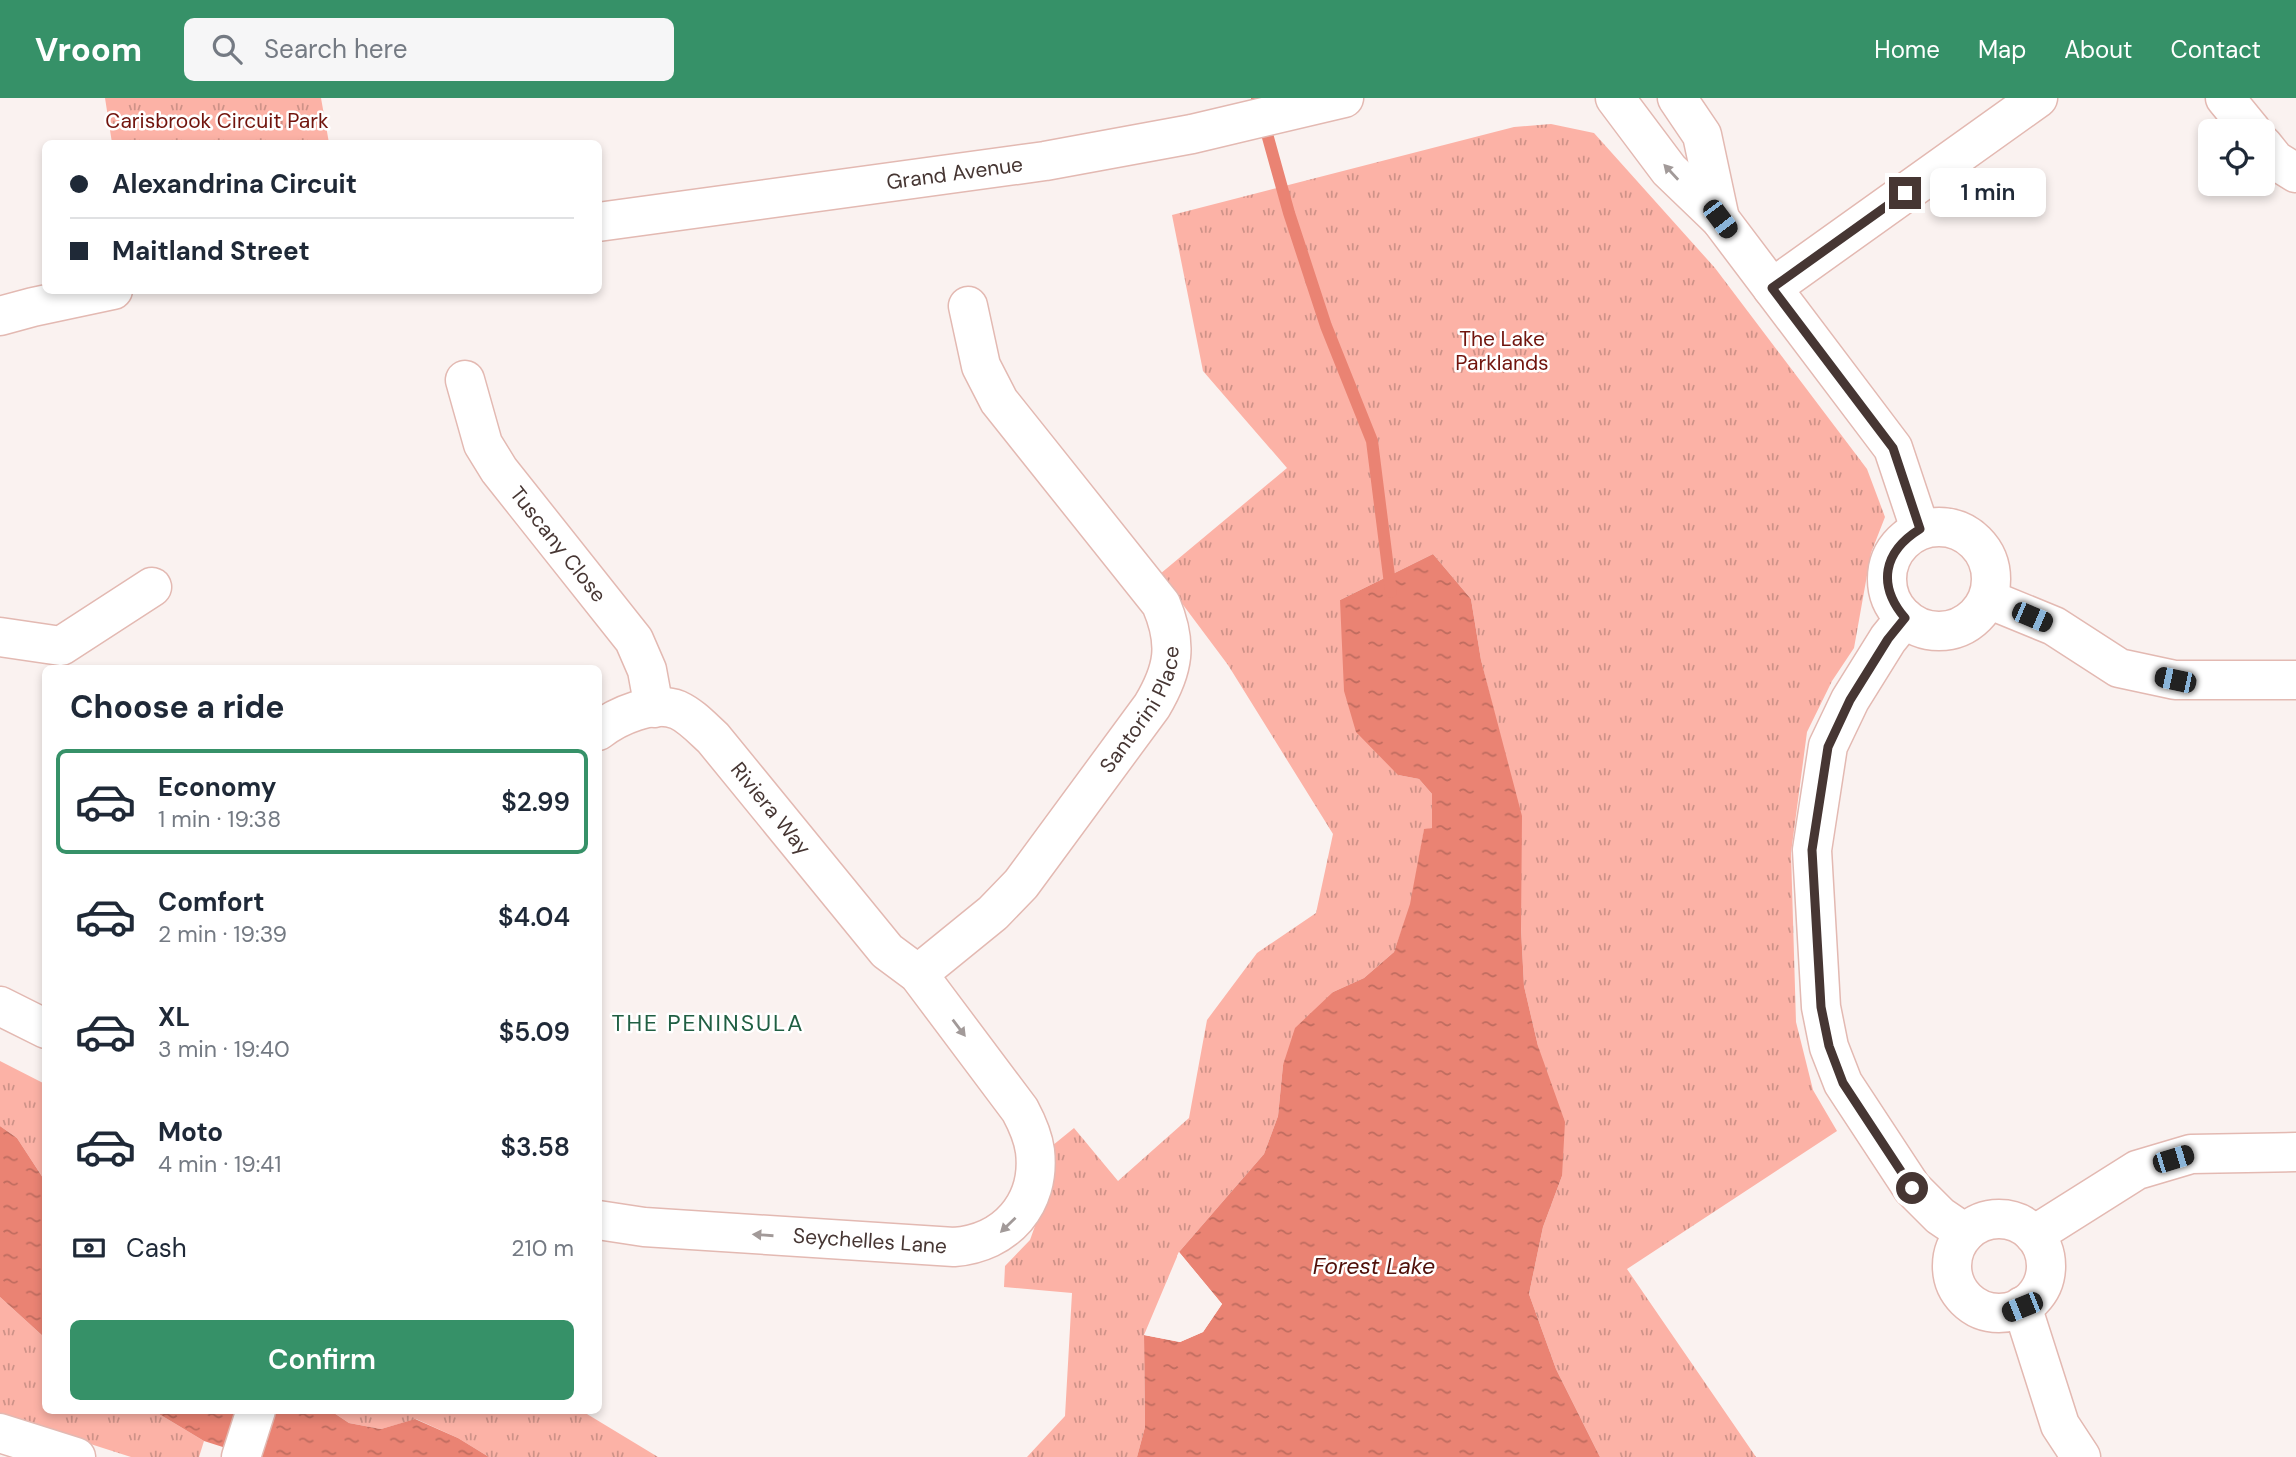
<!DOCTYPE html>
<meta charset="utf-8">
<style>
:root{--surface:#fff;--page:#f6f6f7;--text:#1f2937;--muted:#747a83;--line:#e0e1e3;--accent:#369168}
body{margin:0;font-family:"DM Sans",sans-serif;background:var(--page);color:var(--text);height:100vh;display:flex;flex-direction:column;font-size:26px;white-space:nowrap}
*{box-sizing:border-box;margin:0}
p{font-size:23px;color:var(--muted)}
.icon{flex:none;width:38px;height:38px;fill:none;stroke:currentColor;stroke-width:2;stroke-linecap:round;stroke-linejoin:round}
.map{position:relative;flex:1;overflow:hidden}
.drawer{position:absolute;left:42px;top:567px;width:560px;height:749px;display:flex;flex-direction:column;background:var(--surface);border-radius:10px;box-shadow:0 4px 10px #0003}
.drawer>*{flex:none}
.banner{position:absolute;left:42px;top:42px;width:560px;height:154px;border-radius:10px;box-shadow:0 4px 10px #0003;display:grid;align-content:center;height:154px;padding:0 28px;background:var(--surface)}
.buttons{position:absolute;left:2198px;top:21px;display:grid;gap:14px}
.buttons a{display:grid;place-items:center;width:77px;height:77px;border-radius:10px;background:var(--surface);box-shadow:0 4px 10px #0003;font-size:35px}
.end{position:absolute;width:32px;height:32px;margin:-16px;border:9px solid #463633;background:#fff;box-shadow:0 0 0 4px #fff}
.from{border-radius:50%}
.bubble{position:absolute;height:49px;border-radius:10px;background:var(--surface);box-shadow:0 4px 10px #0003;font-size:23px;font-weight:600;line-height:49px;text-align:center}
.car{position:absolute;width:21px;height:42px;margin:-21px -10px;border-radius:9px;box-shadow:0 0 5px 2px #0007;background:linear-gradient(#222 24%,#8ab4d8 0 40%,#222 0 76%,#8ab4d8 0 86%,#222 0)}
.banner b{display:flex;align-items:center;gap:24px;height:66px;font-size:26px}
.banner b+b{border-top:2px solid var(--line)}
.banner i{width:18px;height:18px;background:var(--text)}
ul{padding:0;list-style:none}
li{display:flex;align-items:center;gap:21px;height:105px;margin:0 14px 10px;padding:0 14px;border:4px solid transparent;border-radius:10px}
li div{flex:1}
li b{display:block;font-size:26px}
li em{font-style:normal;font-weight:600}
li.current{border-color:var(--accent)}
li>.icon{width:63px;height:63px;stroke-width:1.5}
h2{padding:0 28px;font-size:32px;line-height:84px}
.pay{display:flex;align-items:center;gap:18px;height:77px;padding:0 28px;font-size:26px}
.pay p{margin-inline-start:auto}
.primary-button{display:flex;gap:14px;margin-top:auto;padding:14px 28px}
.primary-button a{flex:1;height:80px;border-radius:10px;background:var(--accent);color:#fff;font-size:28px;font-weight:600;line-height:80px;text-align:center}
header{display:flex;align-items:center;gap:42px;box-sizing:border-box;height:98px;padding:0 35px;background:var(--accent);color:#fff}
header strong{font-size:33px}
nav{display:flex;gap:38px;margin-inline-start:auto;font-size:24px}
.search{width:490px;height:63px;background:var(--page);display:flex;align-items:center;gap:18px;box-sizing:border-box;padding:0 24px;border-radius:10px;color:var(--muted);font-size:26px}
.map>svg:first-child{display:block}
.grass{fill:url(#grass-tufts)}
.water{fill:url(#water-ripples)}
.pier{fill:#faf2f0}
.lines{fill:none;stroke-linecap:round;stroke-linejoin:round}
.stream{stroke:#ea8373;stroke-width:12}
.minor-casing{stroke:#e3b9b2;stroke-width:41}
.minor{stroke:#fff;stroke-width:38}
.oneway{fill:#a29a99}
.route{stroke:#463633;stroke-width:9}
.labels{text-anchor:middle;dominant-baseline:central;stroke-width:5;stroke-linejoin:round;paint-order:stroke}
.park-label{font-size:21px;fill:#71140d;stroke:#fff}
.street-label{font-size:21px;fill:#463633;stroke:#fff}
.neighbourhood-label{font-size:23px;letter-spacing:2px;fill:#205f43;stroke:#fff}
.water-label{font-size:23px;font-style:italic;fill:#50100a;stroke:#fff}
</style>
<header>
<strong>Vroom</strong>
<div class="search"><svg class="icon" aria-label="search" viewBox="0 0 24 24"><circle cx="10" cy="10" r="6"/><path d="M15 15l6 6"/></svg>Search here</div>
<nav><a>Home</a><a>Map</a><a>About</a><a>Contact</a></nav>
</header>
<div class="map">
<svg width="2296" height="1359" viewBox="0 0 2296 1359">
<defs>
<pattern id="grass-tufts" width="24" height="20" patternUnits="userSpaceOnUse" patternTransform="scale(1.75)"><rect width="24" height="20" fill="#fcb2a6"/><path d="M3 7l-1-3M5 7V3M7 7l1-3M15 17l-1-3M17 17v-4M19 17l1-3" fill="none" stroke="#ce9288"/></pattern>
<pattern id="water-ripples" width="26" height="14" patternUnits="userSpaceOnUse" patternTransform="scale(1.75)"><rect width="26" height="14" fill="#ea8373"/><path d="M2 4q2-2 4 0t4 0M15 11q2-2 4 0t4 0" fill="none" stroke="#bf6c5f"/></pattern>
</defs>
<rect width="100%" height="100%" fill="#faf2f0"/>
<path class="grass" d="M105 0H321L329 45H112Z
M1551 26 1594 35 1715 170 1867 371 1885 419 1871 455 1854 550 1832 583 1807 634 1791 755 1796 924 1813 992 1837 1033 1627 1171 1756 1359H1600L1556 1271 1529 1196 1543 1129 1562 1078 1538 948 1524 888 1521 830 1496 622 1481 562 1471 501 1433 456 1340 502 1398 677 1419 681 1432 696V730L1424 732 1411 806 1394 854 1364 880 1333 894 1283 967 1278 1018 1264 1056 1179 1154 1144 1237 1145 1329 1137 1359H1027L1065 1318 1072 1195 1004 1189 1005 1168 1030 1142 1046 1097 1047 1052 1074 1030 1118 1083 1189 1020 1207 922 1257 855 1316 815 1333 736 1228 567 1160 476 1287 370 1203 273 1172 117 1514 29Z
M0 963 45 986V1083L17 1040 0 1028Z
M0 1199 45 1240 46 1312 154 1313 204 1343 199 1359H131L0 1317Z
M331 1313H582L658 1359H489L458 1340 416 1321 381 1331 349 1325Z"/>
<path class="water" d="M1433 456 1471 501 1481 562 1522 718 1521 830 1524 888 1538 948 1565 1024 1562 1078 1543 1129 1529 1196 1556 1271 1600 1359H1137L1145 1329 1144 1237 1180 1244 1203 1234 1222 1206 1179 1154 1264 1056 1278 1018 1283 967 1295 930 1333 894 1364 880 1394 854 1410 806 1424 731 1432 730V696L1419 681 1398 677 1356 634 1344 593 1340 502Z
M0 1028 17 1040 45 1083V1240L0 1199Z
M154 1313H331L349 1325 381 1331 415 1321 458 1340 489 1359H254L204 1343Z"/>
<path class="pier" d="M1179 1154 1222 1206 1203 1234 1180 1244 1144 1237 1146 1234 1180 1240 1201 1231 1217 1206 1177 1158Z"/>
<g class="lines">
<path class="stream" d="M1257 0 1289 115 1326 228 1372 343 1391 494"/>
<defs>
<g id="minor">
<path d="M1615 0 1669 72 1720 121 1893 350 1920 431"/>
<path d="M1677 0 1702 37 1720 121"/>
<path d="M2225 0 2252 33"/>
<path d="M2263 47 2275 62 2296 75"/>
<path id="s1" d="M598 124 1045 63 1192 36 1344 0"/>
<path d="M1772 190 2038 0"/>
<path d="M0 218 33 209 113 192"/>
<path id="s2" d="M465 282 483 346 499 372 634 542 647 572 654 610"/>
<circle cx="1939" cy="481" r="52"/>
<path d="M1988 501 2054 528 2119 570 2175 582H2296"/>
<path d="M1905 520 1888 541 1850 602 1828 648 1812 752 1821 909 1829 949 1843 985 1912 1090 1940 1118 1965 1135"/>
<path d="M0 539 61 548 152 489"/>
<path id="s3" d="M598 633C617 618 653 602 678 612 691 618 702 630 713 640L887 853 918 876 1020 1012C1027 1025 1033 1038 1035 1053 1041 1106 1006 1145 954 1149L644 1129 598 1122"/>
<path id="s4" d="M918 876 993 815 1021 786 1152 608C1174 571 1178 546 1161 506L999 303 981 268 968 208"/>
<path d="M0 908 46 931"/>
<circle cx="1999" cy="1168" r="47"/>
<path d="M2034 1137 2137 1072 2191 1056 2296 1054"/>
<path d="M2022 1208 2060 1327 2081 1359"/>
<path d="M0 1335 76 1359"/>
<path d="M241 1359 256 1312"/>
</g>
</defs>
<use href="#minor" class="minor-casing"/>
<use href="#minor" class="minor"/>
</g>
<defs><path id="oneway-solid" d="M-6-.8H1V-3.2L6.5 0L1 3.2V.8H-6Z" transform="scale(1.75)"/></defs>
<g class="oneway">
<use href="#oneway-solid" transform="translate(1671 74) rotate(-133)"/>
<use href="#oneway-solid" transform="translate(959 930) rotate(53)"/>
<use href="#oneway-solid" transform="translate(1008 1127) rotate(136)"/>
<use href="#oneway-solid" transform="translate(763 1137) rotate(-176)"/>
</g>
<g class="lines">
<path class="route" d="M1905 95 1772 190 1893 350 1920 431C1883 454 1877 487 1905 520L1888 541 1850 602 1828 649 1812 752 1821 909 1829 948 1843 985 1912 1090"/>
</g>
<g class="labels">
<g class="park-label">
<text x="217" y="23">Carisbrook Circuit Park</text>
<text x="1502" y="241">The Lake<tspan x="1502" dy="24">Parklands</tspan></text>
</g>
<g class="street-label">
<text stroke="none"><textPath href="#s1" startOffset="360">Grand Avenue</textPath></text>
<text stroke="none"><textPath href="#s2" startOffset="192">Tuscany Close</textPath></text>
<text stroke="none"><textPath href="#s4" startOffset="350">Santorini Place</textPath></text>
<text stroke="none"><textPath href="#s3" startOffset="222">Riviera Way</textPath></text>
<text transform="translate(870 1143) rotate(4)">Seychelles Lane</text>
</g>
<g class="neighbourhood-label">
<text x="708" y="925">THE PENINSULA</text>
</g>
<g class="water-label">
<text x="1374" y="1168">Forest Lake</text>
</g>
</g>
</svg>
<div class="buttons">
<a><svg class="icon" aria-label="locate" viewBox="0 0 24 24"><circle cx="12" cy="12" r="6"/><path d="M12 2v4M12 18v4M2 12h4M18 12h4"/></svg></a>
</div>
<i class="end from" style="left:1912px;top:1090px"></i>
<i class="end" style="left:1905px;top:95px"></i>
<div class="bubble" style="left:1930px;top:70px;width:116px">1 min</div>
<i class="car" style="left:1720px;top:121px;rotate:143deg"></i>
<i class="car" style="left:2032px;top:519px;rotate:113deg"></i>
<i class="car" style="left:2175px;top:582px;rotate:282deg"></i>
<i class="car" style="left:2173px;top:1061px;rotate:73deg"></i>
<i class="car" style="left:2022px;top:1209px;rotate:248deg"></i>
<div class="banner">
<b><i class="from"></i>Alexandrina Circuit</b>
<b><i></i>Maitland Street</b>
</div>
<section class="drawer">
<h2>Choose a ride</h2>
<ul>
<li class="current"><svg class="icon" aria-label="car" viewBox="0 0 24 24"><path d="M5 17H2v-5l4-1 3-4h7l3 4 3 1v5h-3M9 17h6M6 11h13"/><circle cx="7" cy="17" r="2"/><circle cx="17" cy="17" r="2"/></svg><div><b>Economy</b><p>1 min · 19:38</p></div><em>$2.99</em></li>
<li><svg class="icon" aria-label="car" viewBox="0 0 24 24"><path d="M5 17H2v-5l4-1 3-4h7l3 4 3 1v5h-3M9 17h6M6 11h13"/><circle cx="7" cy="17" r="2"/><circle cx="17" cy="17" r="2"/></svg><div><b>Comfort</b><p>2 min · 19:39</p></div><em>$4.04</em></li>
<li><svg class="icon" aria-label="car" viewBox="0 0 24 24"><path d="M5 17H2v-5l4-1 3-4h7l3 4 3 1v5h-3M9 17h6M6 11h13"/><circle cx="7" cy="17" r="2"/><circle cx="17" cy="17" r="2"/></svg><div><b>XL</b><p>3 min · 19:40</p></div><em>$5.09</em></li>
<li><svg class="icon" aria-label="car" viewBox="0 0 24 24"><path d="M5 17H2v-5l4-1 3-4h7l3 4 3 1v5h-3M9 17h6M6 11h13"/><circle cx="7" cy="17" r="2"/><circle cx="17" cy="17" r="2"/></svg><div><b>Moto</b><p>4 min · 19:41</p></div><em>$3.58</em></li>
</ul>
<div class="pay"><svg class="icon" aria-label="cash" viewBox="0 0 24 24"><path d="M3 7h18v10H3z"/><circle cx="12" cy="12" r="2"/></svg>Cash<p>210 m</p></div>
<div class="primary-button"><a>Confirm</a></div>
</section>
</div>
